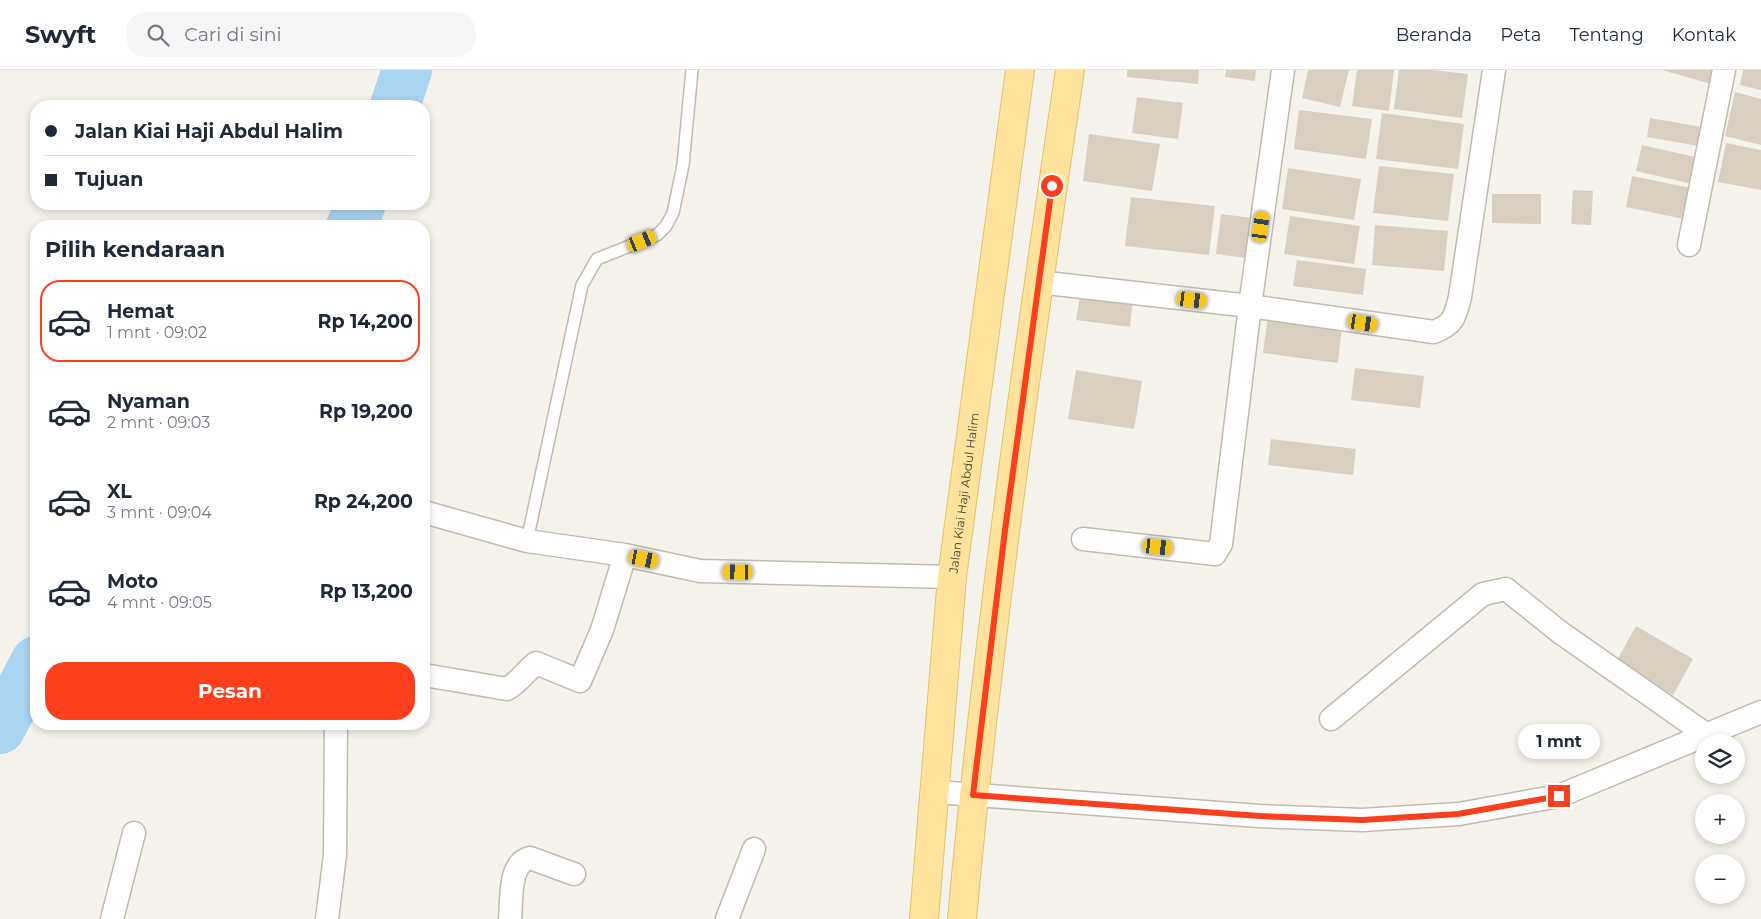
<!DOCTYPE html>
<html lang="id">
<meta charset="utf-8">
<style>
:root{--surface:#fff;--page:#f6f6f7;--text:#1f2937;--muted:#747a83;--line:#e0e1e3;--accent:#fc3f1d}
body{margin:0;font-family:Montserrat,sans-serif;background:var(--page);color:var(--text);height:100vh;display:flex;flex-direction:column;font-size:19px;white-space:nowrap}
*{box-sizing:border-box;margin:0}
p{font-size:16px;color:var(--muted)}
.icon{flex:none;width:28px;height:28px;fill:none;stroke:currentColor;stroke-width:2;stroke-linecap:round;stroke-linejoin:round}
.map{position:relative;flex:1;overflow:hidden}
.sheet{position:absolute;left:30px;top:150px;width:400px;height:510px;display:flex;flex-direction:column;background:var(--surface);border-radius:20px;box-shadow:0 2px 8px #0003}
.sheet>*{flex:none}
.guide{position:absolute;left:30px;top:30px;width:400px;height:110px;border-radius:20px;box-shadow:0 2px 8px #0003;display:grid;align-content:center;height:110px;padding:0 15px;background:var(--surface)}
.buttons{position:absolute;left:1695px;top:664px;display:grid;gap:10px}
.buttons a{display:grid;place-items:center;width:50px;height:50px;border-radius:50%;background:var(--surface);box-shadow:0 2px 8px #0003;font-size:25px}
.end{position:absolute;width:22px;height:22px;margin:-11px;border:6px solid #fc3f1d;background:#fff;box-shadow:0 0 0 2px #fff}
.from{border-radius:50%}
.bubble{position:absolute;height:35px;border-radius:18px;background:var(--surface);box-shadow:0 2px 8px #0003;font-size:16px;font-weight:700;line-height:35px;text-align:center}
.car{position:absolute;width:15px;height:30px;margin:-15px -8px;border-radius:6px;box-shadow:0 0 4px 1px #0007;background:linear-gradient(#f5c518 24%,#345 0 40%,#f5c518 0 76%,#345 0 86%,#f5c518 0)}
.guide b{display:flex;align-items:center;gap:18px;height:48px;font-size:19px}
.guide b+b{border-top:1px solid var(--line)}
.guide i{width:12px;height:12px;background:var(--text)}
ul{padding:0;list-style:none}
li{display:flex;align-items:center;gap:15px;height:82px;margin:0 10px 8px;padding:0 5px;border:2px solid transparent;border-radius:20px}
li div{flex:1}
li b{display:block;font-size:19px}
li em{font-style:normal;font-weight:700}
li.active{border-color:var(--accent)}
li>.icon{width:45px;height:45px;stroke-width:1.5}
h2{padding:0 15px;font-size:22px;line-height:60px}
.action{display:flex;gap:10px;margin-top:auto;padding:10px 15px}
.action a{flex:1;height:58px;border-radius:20px;background:var(--accent);color:#fff;font-size:20px;font-weight:700;line-height:58px;text-align:center}
header{display:flex;align-items:center;gap:30px;box-sizing:border-box;height:70px;padding:0 25px;background:var(--surface);border-bottom:1px solid var(--line)}
header strong{font-size:24px}
nav{display:flex;gap:28px;margin-inline-start:auto;font-size:18px}
.search{width:350px;height:45px;background:var(--page);display:flex;align-items:center;gap:12px;box-sizing:border-box;padding:0 18px;border-radius:20px;color:var(--muted);font-size:19px}
.map>svg:first-child{display:block}
.lines{fill:none;stroke-linecap:round;stroke-linejoin:round}
.river{stroke:#a9d4f2;stroke-width:50}
.building{fill:#d8cfc1}
.lane-casing{stroke:#c2bbae;stroke-width:14}
.street-casing{stroke:#c2bbae;stroke-width:25}
.primary-casing{stroke:#e6c16a;stroke-width:30}
.lane{stroke:#fff;stroke-width:11}
.street{stroke:#fff;stroke-width:22}
.primary{stroke:#ffe39c;stroke-width:28}
.route{stroke:#fc3f1d;stroke-width:6}
.labels{text-anchor:middle;dominant-baseline:central;stroke-width:4.5;stroke-linejoin:round;paint-order:stroke}
.street-label{font-size:12px;fill:#4b4439;stroke:#fff}
</style>
<header>
<strong>Swyft</strong>
<div class="search"><svg class="icon" aria-label="search" viewBox="0 0 24 24"><circle cx="10" cy="10" r="6"/><path d="M15 15l6 6"/></svg>Cari di sini</div>
<nav><a>Beranda</a><a>Peta</a><a>Tentang</a><a>Kontak</a></nav>
</header>
<div class="map">
<svg width="1761" height="849" viewBox="0 0 1761 849">
<rect width="100%" height="100%" fill="#f6f3ec"/>
<g class="lines">
<path class="river" d="M395 36 407 0
M351 156 361 134
M0 659 36 591"/>
</g>
<path class="building" d="M1127 0H1199L1198 14 1127 7Z
M1226 0H1256L1255 11 1225 7Z
M1308 0H1349L1340 37 1302 28Z
M1357 0H1394L1389 41 1352 36Z
M1399 0H1432L1468 4 1462 48 1394 39Z
M1662 0H1715L1711 14Z
M1743 0H1761V20L1740 15Z
M1735 22 1761 29V75L1725 66Z
M1137 27 1183 33 1178 69 1132 63Z
M1299 40 1372 49 1366 89 1294 79Z
M1382 43 1464 54 1458 99 1376 89Z
M1650 48 1708 58 1704 77 1647 67Z
M1089 64 1160 74 1152 121 1083 111Z
M1726 73 1761 80V120L1718 112Z
M1642 75 1704 89 1697 115 1636 101Z
M1379 96 1454 104 1448 151 1373 143Z
M1288 98 1361 109 1354 150 1282 139Z
M1632 106 1695 119 1689 150 1626 137Z
M1573 120 1593 121 1591 155 1571 154Z
M1492 124H1541V154L1492 153Z
M1131 127 1215 136 1209 185 1125 176Z
M1221 144 1252 148 1246 188 1216 184Z
M1290 146 1360 156 1354 194 1284 184Z
M1375 155 1448 161 1444 201 1372 195Z
M1297 190 1366 199 1363 225 1293 216Z
M1081 221 1133 228 1130 257 1076 250Z
M1268 246 1342 256 1338 293 1263 283Z
M1355 298 1424 306 1420 338 1351 330Z
M1076 300 1142 311 1134 359 1068 349Z
M1271 369 1356 379 1353 405 1268 395Z
M1636 556 1693 589 1673 625 1616 592Z"/>
<g class="lines">
<defs>
<path id="lane" d="M527 471 582 215 597 189 657 165 666 156 673 143 683 95 692 0"/>
<path id="street" d="M1689 175 1724 0
M1038 212 1250 236 1434 262C1454 254 1455 247 1460 227L1494 0
M424 442 527 471 625 485 700 501 952 507
M1083 469 1215 484 1221 474 1250 236 1283 0
M424 605 507 619C519 612 525 602 536 593L580 611 602 560 625 485
M1331 649 1483 524 1506 519 1561 563 1707 665
M936 722 1259 746 1362 750 1459 744 1559 726 1761 642
M112 849 134 763
M327 849 335 785 336 654
M510 849C512 831 508 793 530 788L574 804
M727 849 754 779"/>
<g id="primary">
<path id="s1" d="M924 849 952 507 1020 0"/>
<path d="M962 849C988 565 1028 282 1070 0"/>
</g>
</defs>
<use href="#lane" class="lane-casing"/>
<use href="#street" class="street-casing"/>
<use href="#primary" class="primary-casing"/>
<use href="#lane" class="lane"/>
<use href="#street" class="street"/>
<use href="#primary" class="primary"/>
</g>
<g class="lines">
<path class="route" d="M1052 116 1005 460 973 725 1260 746 1362 750 1458 744 1559 726"/>
</g>
<g class="labels">
<g class="street-label">
<text stroke="none"><textPath href="#s1" startOffset="428">Jalan Kiai Haji Abdul Halim</textPath></text>
</g>
</g>
</svg>
<div class="buttons">
<a><svg class="icon" aria-label="layers" viewBox="0 0 24 24"><path d="M12 4l9 5-9 5-9-5zM3 14l9 5 9-5"/></svg></a>
<a>+</a>
<a>−</a>
</div>
<i class="end from" style="left:1052px;top:116px"></i>
<i class="end" style="left:1559px;top:726px"></i>
<div class="bubble" style="left:1518px;top:654px;width:82px">1 mnt</div>
<i class="car" style="left:1261px;top:157px;rotate:8deg"></i>
<i class="car" style="left:642px;top:171px;rotate:68deg"></i>
<i class="car" style="left:1192px;top:230px;rotate:97deg"></i>
<i class="car" style="left:1363px;top:253px;rotate:99deg"></i>
<i class="car" style="left:1158px;top:477px;rotate:96deg"></i>
<i class="car" style="left:644px;top:489px;rotate:102deg"></i>
<i class="car" style="left:738px;top:502px;rotate:271deg"></i>
<div class="guide">
<b><i class="from"></i>Jalan Kiai Haji Abdul Halim</b>
<b><i></i>Tujuan</b>
</div>
<section class="sheet">
<h2>Pilih kendaraan</h2>
<ul>
<li class="active"><svg class="icon" aria-label="car" viewBox="0 0 24 24"><path d="M5 17H2v-5l4-1 3-4h7l3 4 3 1v5h-3M9 17h6M6 11h13"/><circle cx="7" cy="17" r="2"/><circle cx="17" cy="17" r="2"/></svg><div><b>Hemat</b><p>1 mnt · 09:02</p></div><em>Rp 14,200</em></li>
<li><svg class="icon" aria-label="car" viewBox="0 0 24 24"><path d="M5 17H2v-5l4-1 3-4h7l3 4 3 1v5h-3M9 17h6M6 11h13"/><circle cx="7" cy="17" r="2"/><circle cx="17" cy="17" r="2"/></svg><div><b>Nyaman</b><p>2 mnt · 09:03</p></div><em>Rp 19,200</em></li>
<li><svg class="icon" aria-label="car" viewBox="0 0 24 24"><path d="M5 17H2v-5l4-1 3-4h7l3 4 3 1v5h-3M9 17h6M6 11h13"/><circle cx="7" cy="17" r="2"/><circle cx="17" cy="17" r="2"/></svg><div><b>XL</b><p>3 mnt · 09:04</p></div><em>Rp 24,200</em></li>
<li><svg class="icon" aria-label="car" viewBox="0 0 24 24"><path d="M5 17H2v-5l4-1 3-4h7l3 4 3 1v5h-3M9 17h6M6 11h13"/><circle cx="7" cy="17" r="2"/><circle cx="17" cy="17" r="2"/></svg><div><b>Moto</b><p>4 mnt · 09:05</p></div><em>Rp 13,200</em></li>
</ul>
<div class="action"><a>Pesan</a></div>
</section>
</div>
